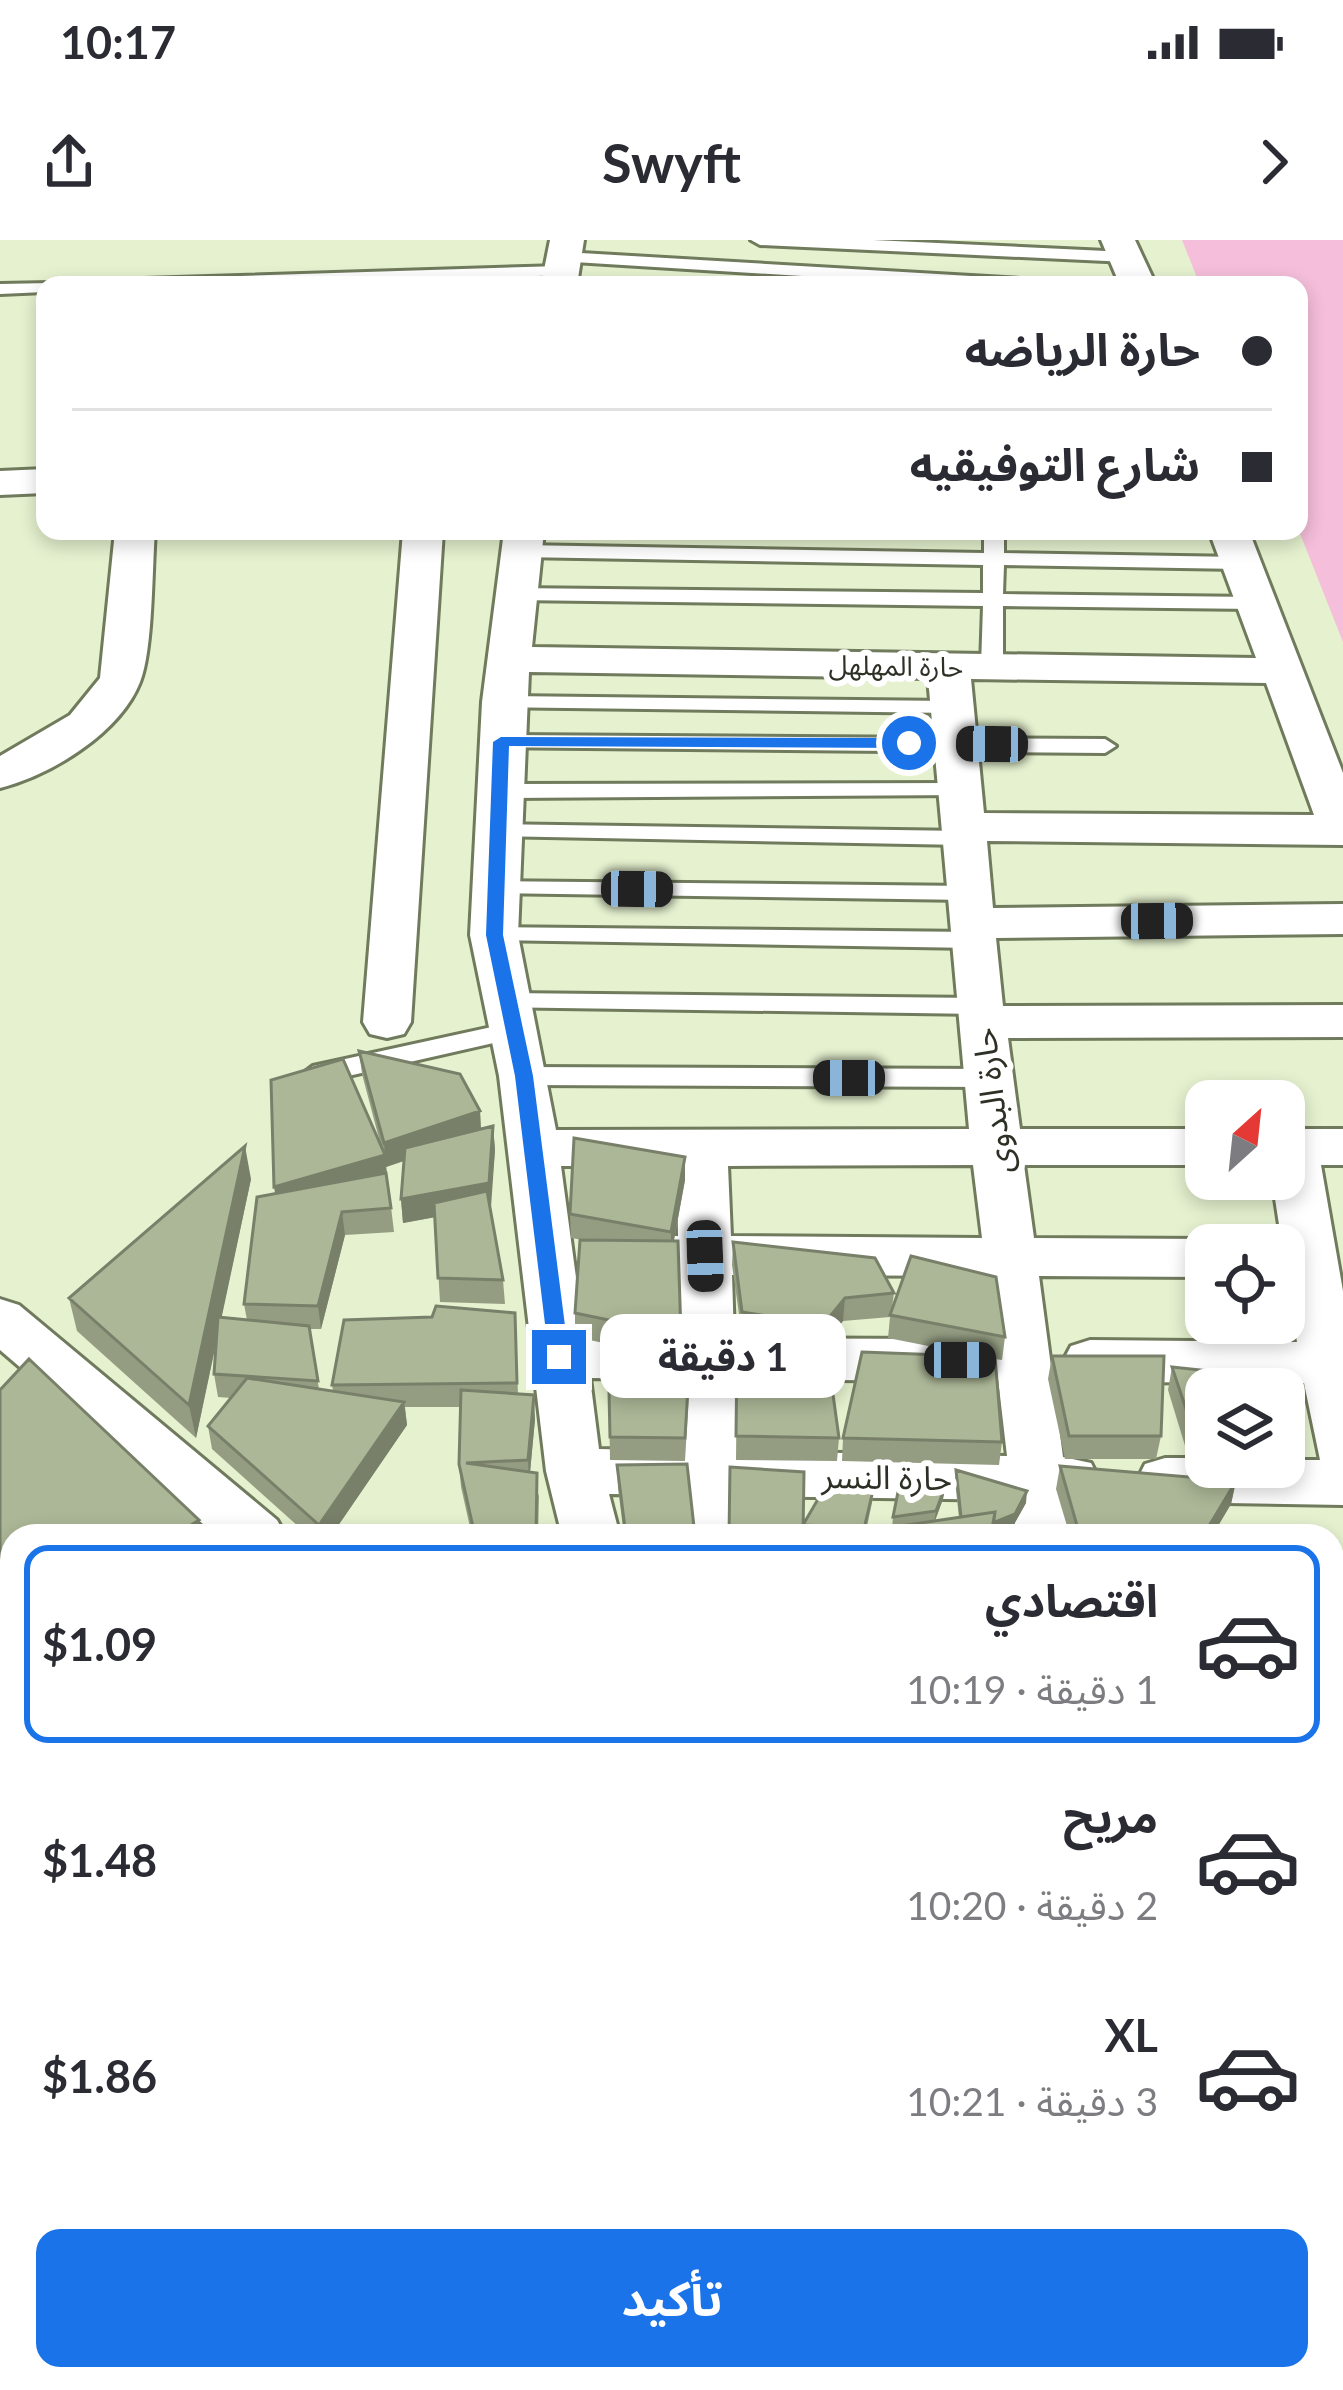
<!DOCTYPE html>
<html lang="ar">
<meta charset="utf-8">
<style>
:root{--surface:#fff;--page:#f7f7f7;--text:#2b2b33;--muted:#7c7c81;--line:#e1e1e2;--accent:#1a73e8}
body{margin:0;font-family:Lato,"Noto Sans Arabic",sans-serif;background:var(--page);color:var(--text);direction:rtl;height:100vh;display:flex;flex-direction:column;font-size:45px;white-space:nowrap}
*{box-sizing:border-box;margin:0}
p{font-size:39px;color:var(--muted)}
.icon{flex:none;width:66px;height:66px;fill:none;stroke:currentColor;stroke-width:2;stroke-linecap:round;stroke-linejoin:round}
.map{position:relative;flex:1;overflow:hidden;direction:ltr}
.sheet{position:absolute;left:0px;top:1284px;width:1344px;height:867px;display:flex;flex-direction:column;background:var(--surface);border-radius:36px 36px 0 0;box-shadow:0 6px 18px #0003;direction:rtl}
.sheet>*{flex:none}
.top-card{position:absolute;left:36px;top:36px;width:1272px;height:264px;border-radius:24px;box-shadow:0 6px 18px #0003;direction:rtl;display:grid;align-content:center;height:264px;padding:0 36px;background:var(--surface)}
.needle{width:78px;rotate:27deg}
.fabs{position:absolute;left:1185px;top:840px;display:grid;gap:24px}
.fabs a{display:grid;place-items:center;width:120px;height:120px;border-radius:24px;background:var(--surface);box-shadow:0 6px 18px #0003;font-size:60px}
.end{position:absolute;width:54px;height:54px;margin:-27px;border:15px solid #1a73e8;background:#fff;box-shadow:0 0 0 6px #fff}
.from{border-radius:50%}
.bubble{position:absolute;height:84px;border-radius:24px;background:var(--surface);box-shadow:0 6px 18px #0003;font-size:39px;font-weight:700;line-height:84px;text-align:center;direction:rtl}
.car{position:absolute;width:36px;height:72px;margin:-36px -18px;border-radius:15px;box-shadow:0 0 9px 3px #0007;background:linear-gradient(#222 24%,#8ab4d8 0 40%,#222 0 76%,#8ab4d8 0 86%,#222 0)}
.top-card b{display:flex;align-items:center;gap:42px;height:114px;font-size:45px}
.top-card b+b{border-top:3px solid var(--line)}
.top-card i{width:30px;height:30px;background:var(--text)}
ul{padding:21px 0 0;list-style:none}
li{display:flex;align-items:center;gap:36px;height:198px;margin:0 24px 18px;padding:0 12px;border:6px solid transparent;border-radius:24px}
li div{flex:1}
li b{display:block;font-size:45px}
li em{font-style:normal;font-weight:700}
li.selected{border-color:var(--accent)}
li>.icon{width:108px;height:108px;stroke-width:1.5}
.action{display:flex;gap:24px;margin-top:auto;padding:24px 36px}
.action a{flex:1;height:138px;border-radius:24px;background:var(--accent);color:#fff;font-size:48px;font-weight:700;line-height:138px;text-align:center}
.status{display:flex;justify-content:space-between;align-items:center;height:84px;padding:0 60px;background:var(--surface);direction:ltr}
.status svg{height:33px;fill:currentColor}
header{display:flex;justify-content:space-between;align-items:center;height:156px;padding:0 36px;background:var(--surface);font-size:54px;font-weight:700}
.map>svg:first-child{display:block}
.green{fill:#f5beda}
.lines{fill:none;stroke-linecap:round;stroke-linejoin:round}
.service-casing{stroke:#707a5c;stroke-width:6}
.minor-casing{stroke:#707a5c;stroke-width:6}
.service{fill:#fff;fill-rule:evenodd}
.minor{fill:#fff;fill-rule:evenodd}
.wall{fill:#949d82}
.shaded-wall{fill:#78806a}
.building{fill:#acb797;stroke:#78806a;stroke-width:3}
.route{fill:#1a73e8}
.labels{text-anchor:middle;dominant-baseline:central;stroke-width:12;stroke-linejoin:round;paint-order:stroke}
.far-street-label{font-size:27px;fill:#2d3125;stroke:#fff}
.street-label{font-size:33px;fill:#2d3125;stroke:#fff}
</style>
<div class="status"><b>10:17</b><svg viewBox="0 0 49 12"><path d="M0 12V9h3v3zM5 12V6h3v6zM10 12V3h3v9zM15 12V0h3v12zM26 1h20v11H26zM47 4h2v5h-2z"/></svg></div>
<header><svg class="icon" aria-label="forward" viewBox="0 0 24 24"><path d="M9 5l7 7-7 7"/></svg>Swyft<svg class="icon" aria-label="share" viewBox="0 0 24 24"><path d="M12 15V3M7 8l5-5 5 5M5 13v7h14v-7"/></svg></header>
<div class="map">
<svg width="1343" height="2150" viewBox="0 0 1343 2150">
<rect width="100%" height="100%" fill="#e5f1cf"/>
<path class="green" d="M1182 0H1343V402L1299 291V45H1200Z"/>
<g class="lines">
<defs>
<path id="service" d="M751 0H873L1127 12 1136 17 1127 22 760 5Z
M564 12 1038 40 1047 45H948L558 21V13Z
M560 26 566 27V35L282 45H102L111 40Z
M51 43 45 45V52L0 54V44Z
M984 291H1088L1078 297H1004V313L1240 317 1250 323 1240 329 1004 325 1003 354 1255 357 1265 363 1255 369 1003 366V426L992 432 981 426 983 366 515 360 505 354 515 348 983 353V325L521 317 511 311 521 305 984 313Z
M504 456 952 461 963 467 952 473 496 467 493 462Z
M501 495 1105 499 1116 506 1105 513 493 507 490 502Z
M959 543 967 545V555L498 558 487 551 498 544Z
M497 584 963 591 974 598 963 605 489 596V586Z
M495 641 968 646 980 653 968 660 487 653 483 648Z
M494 687 973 692 985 700 973 708 486 700 482 695Z
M506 753 979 758 991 766 979 774 497 767 494 761Z
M515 782 524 784 527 790 524 796 313 844 301 835 313 826Z
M524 827 989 829 1001 838 989 847 524 845 512 836Z"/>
<path id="minor" d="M550 0H584L577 45H541Z
M1101 0H1135L1156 45H1120Z
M45 229V253L0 255V231Z
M115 291H155C152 329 153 410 140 442 120 493 51 535 0 548V516L70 475 100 438Z
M403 291H443L411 782 404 794 387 798 370 794 363 782Z
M504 291H544L532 407 1256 418 1209 291H1249L1343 533V605L987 601 993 668 1343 664V694L996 698 1003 766 1343 765V797L1008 798 1020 889H1206V925H1024L1034 998 1206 999 1225 1005H1206V1037L1039 1036 1063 1217 1091 1223 1099 1239 1091 1255 1069 1261 1074 1296H1016L1012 1260 740 1256 741 1296H683L682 1255 609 1254 620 1296H562L546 1231 499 836 470 695 482 462ZM529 432 928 438 969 889 556 890 518 695ZM971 439 1266 443 1314 575 984 573ZM973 925 982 998 731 996 728 926ZM561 926H677L678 996H607L588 1001 581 1015 588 1029 607 1034 679 1035 680 1097H584ZM732 1035 986 1036 1007 1216 738 1211 736 1139 935 1141 954 1135 962 1120 954 1105 935 1099 734 1098ZM590 1138 680 1139 682 1211 599 1209Z
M1284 889H1343V925H1321L1343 1051V1265L1165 1262 1145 1256 1137 1240 1145 1224 1165 1218H1206V1227H1284V1220H1320L1304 1143 1090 1142 1071 1136 1063 1121 1071 1106 1090 1100 1297 1102 1272 939H1284Z
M0 1059 19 1065 277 1280 286 1296H217L0 1110Z
M1332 1353H1343V1401H1332Z
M1332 1510 1343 1511V1565L1332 1564Z
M1332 1594 1343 1598V1718L1332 1714Z
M0 1644H12V1702H0Z
M12 1994V2139H35L31 2150H0V1999Z
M180 2139H252V2150H178Z
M367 2139H439L442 2150H368Z
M926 2139H1018L1014 2150H921Z
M1046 2139H1177L1179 2150H1050Z"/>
</defs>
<use href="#service" class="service-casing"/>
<use href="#minor" class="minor-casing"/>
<use href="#service" class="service"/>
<use href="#minor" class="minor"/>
</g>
<path class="wall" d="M359 811 480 871 481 889 493 886 495 910 490 967 503 1040 505 1064 440 1062 435 977 403 983 401 959 404 921 386 927V925L394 992 345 995 321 1089H309L319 1149 333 1151 332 1145 515 1073 518 1154 535 1179 530 1232 539 1256 538 1296H472L461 1247 459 1224 460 1167H405L407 1185 331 1296H309L212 1209 208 1186 231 1158 218 1157 214 1134 216 1102 196 1198 77 1091 69 1058 251 939 221 1078 247 1080 244 1064 275 954 381 906 362 834Z
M685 917V940L674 1001H678L681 1111 690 1135 685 1221 610 1220 608 1105 623 1107 575 1097V1073L584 1000 571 998 570 974Z
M733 1002 894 1053 892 1068 1005 1097 1002 1120 995 1119 1002 1202 999 1225 842 1221 843 1198 984 1117 888 1098 890 1077 843 1081 821 1108 742 1095 732 1025Z
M737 1115 839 1198 837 1221 736 1220Z
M1052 1116 1161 1196 1156 1219H1065L1048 1139Z
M1172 1127 1206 1149V1221L1190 1222 1168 1150Z
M617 1225 695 1296H624L618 1248Z
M1060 1226 1236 1241 1231 1264 1212 1296H1070L1056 1249Z
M956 1230 1026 1263 1013 1286 992 1295 892 1288 893 1277 945 1247 943 1259 935 1281 959 1278 955 1241Z
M873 1258 865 1296H728L803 1284Z
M12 1452V1650H0V1460Z
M0 1687H7L12 1701V1786L0 1780Z
M1332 1833 1341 1878 1337 1888 1332 1889Z
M704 2139H783L765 2150H727Z
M1295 2139H1332L1343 2150H1301Z"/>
<path class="shaded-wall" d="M480 871 481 894 386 927 384 903Z
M493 886 495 910 491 967 403 983 401 959Z
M245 906 251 939 196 1198 189 1165Z
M385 915 387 938 278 971 274 947Z
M685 917V940L671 1015V992Z
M342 972 345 995 321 1089 318 1066Z
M845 1058 843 1081 821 1108 823 1085Z
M534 1155 535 1179 529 1243 528 1220Z
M404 1162 407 1185 331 1296H321L319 1285Z
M1236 1241 1231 1264 1212 1296H1203Z
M945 1247 943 1259 934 1283 936 1271Z
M1027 1251 1026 1263 1013 1286 991 1295 993 1283Z
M199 1280 202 1296H174Z
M12 1403V1450L0 1458V1411Z
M7 1558 12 1574V1586L0 1620V1577Z
M7 1687 12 1701V1743Z
M755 2139H783L765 2150H749L750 2142Z"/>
<path class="building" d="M359 811 460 834 480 871 384 903Z
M343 819 385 915 274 947 271 840Z
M493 886 489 943 401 959 405 908Z
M574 898 685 917 671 992 570 974Z
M245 906 189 1165 69 1058Z
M386 933 391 968 342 972 318 1066 244 1064 257 957Z
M487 951 503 1040 438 1038 434 963Z
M580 1000 678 1001 681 1095 575 1073Z
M733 1002 875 1018 894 1053 845 1058 823 1085 742 1072Z
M911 1016 996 1037 1005 1097 890 1075Z
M436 1066 515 1073 517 1143 332 1145 344 1080 432 1077Z
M218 1077 309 1086 318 1141 214 1134Z
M608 1105 690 1112 685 1198 610 1197Z
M827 1111 839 1198 736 1196 737 1115Z
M862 1112 995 1117 1002 1202 843 1198Z
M1052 1116H1164L1161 1196H1069Z
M29 1119 199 1280 174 1296H12V1403L0 1411V1150Z
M1172 1127 1257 1136V1149H1206V1198L1196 1199Z
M247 1138 404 1162 319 1285 208 1186Z
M461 1150 534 1155 528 1220 466 1223 537 1233 536 1296H475L459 1224Z
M687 1224 695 1296H626L617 1225Z
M1060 1226 1236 1241 1203 1296H1080Z
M730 1227 804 1232 803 1296H729Z
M956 1230 1027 1251 1015 1274 993 1283 995 1272 961 1277Z
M829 1240 874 1246 864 1289 829 1288 861 1296H818L821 1286 803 1285Z
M900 1242 945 1247 936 1271 893 1277Z
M995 1272 992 1296H879L880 1289Z
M12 1452V1546L0 1547V1460Z
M0 1558H7L0 1577Z
M12 1584V1629H0V1602Z
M0 1687H7L12 1743V1770L0 1763Z
M1332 1833 1341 1878 1332 1879Z
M1343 2060V2150H1319L1313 2139H1332V2062Z"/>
<path class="route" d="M501 497 909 498 917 503 909 508 509 506 503 695 533 836 569 1117 559 1124 549 1117 515 836 486 695 493 502Z"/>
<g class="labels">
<g class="far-street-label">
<text transform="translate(896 425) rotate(1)">حارة المهلهل</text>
</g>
<g class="street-label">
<text transform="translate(991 861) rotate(-97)">حارة البدوى</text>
<text transform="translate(887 1236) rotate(1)">حارة النسر</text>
</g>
</g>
</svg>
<div class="fabs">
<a><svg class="needle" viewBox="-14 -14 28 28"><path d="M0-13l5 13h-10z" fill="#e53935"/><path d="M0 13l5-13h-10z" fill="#7c7c81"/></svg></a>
<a><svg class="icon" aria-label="locate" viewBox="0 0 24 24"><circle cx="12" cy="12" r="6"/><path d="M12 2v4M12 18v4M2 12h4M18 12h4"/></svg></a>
<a><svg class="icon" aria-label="layers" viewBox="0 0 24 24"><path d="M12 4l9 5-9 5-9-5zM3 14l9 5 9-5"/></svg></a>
</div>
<i class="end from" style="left:909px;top:503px"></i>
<i class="end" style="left:559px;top:1117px"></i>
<div class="bubble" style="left:600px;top:1074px;width:246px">1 دقيقة</div>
<i class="car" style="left:992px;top:504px;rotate:271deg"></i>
<i class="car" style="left:637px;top:649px;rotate:91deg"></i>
<i class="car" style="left:1157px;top:681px;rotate:89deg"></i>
<i class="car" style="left:849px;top:838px;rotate:270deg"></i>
<i class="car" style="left:705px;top:1016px;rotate:178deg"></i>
<i class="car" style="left:960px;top:1120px;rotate:90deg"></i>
<div class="top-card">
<b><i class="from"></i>حارة الرياضه</b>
<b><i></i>شارع التوفيقيه</b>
</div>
<section class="sheet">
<ul>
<li class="selected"><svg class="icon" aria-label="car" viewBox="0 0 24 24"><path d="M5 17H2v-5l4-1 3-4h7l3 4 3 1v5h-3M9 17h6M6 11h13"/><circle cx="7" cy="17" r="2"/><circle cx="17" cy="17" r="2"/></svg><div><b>اقتصادي</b><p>1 دقيقة · 10:19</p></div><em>$1.09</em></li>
<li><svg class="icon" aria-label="car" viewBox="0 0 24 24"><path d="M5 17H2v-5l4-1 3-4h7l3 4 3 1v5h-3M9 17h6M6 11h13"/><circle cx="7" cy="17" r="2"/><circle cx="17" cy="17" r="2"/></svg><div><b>مريح</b><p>2 دقيقة · 10:20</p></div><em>$1.48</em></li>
<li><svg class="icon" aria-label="car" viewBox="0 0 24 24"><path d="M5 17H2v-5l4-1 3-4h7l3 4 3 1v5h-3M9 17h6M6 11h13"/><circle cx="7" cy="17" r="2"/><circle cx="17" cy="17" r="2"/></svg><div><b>XL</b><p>3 دقيقة · 10:21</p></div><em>$1.86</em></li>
</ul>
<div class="action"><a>تأكيد</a></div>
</section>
</div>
